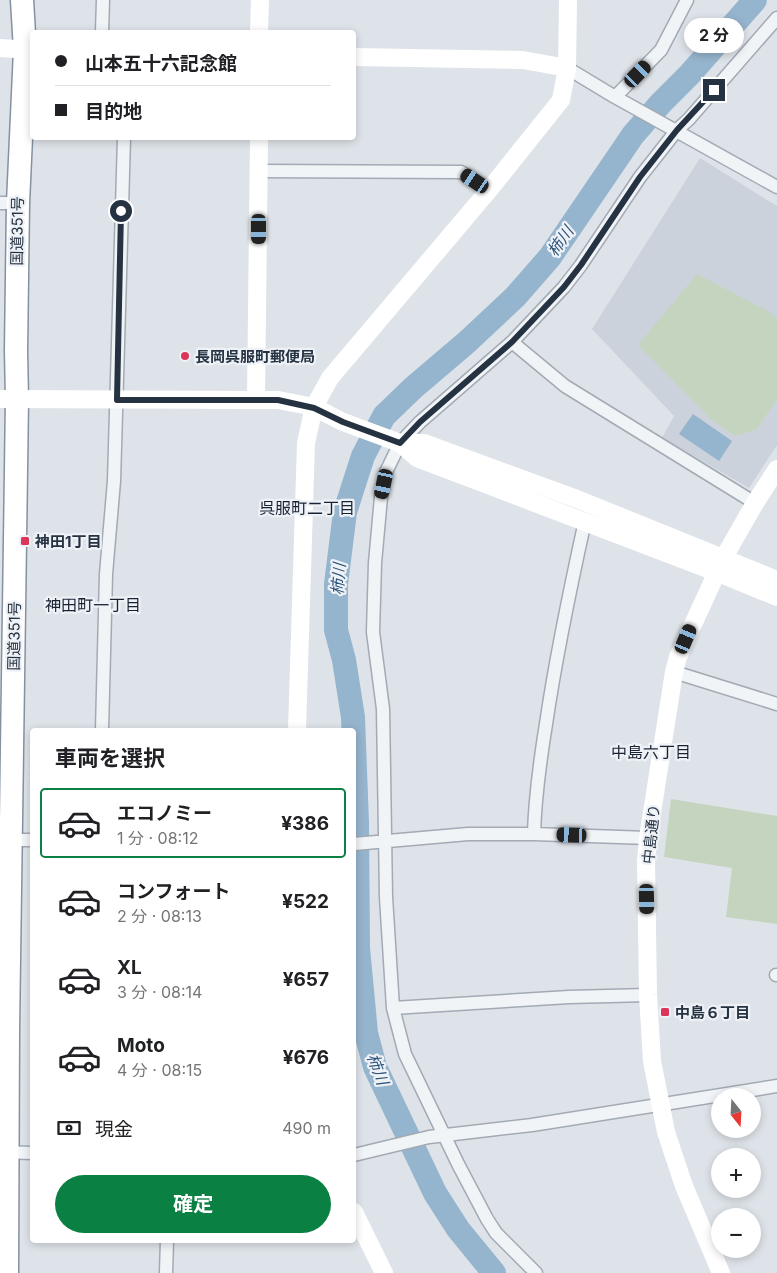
<!DOCTYPE html>
<html lang="ja">
<meta charset="utf-8">
<style>
:root{--surface:#fff;--page:#f2f2f2;--text:#202124;--muted:#757577;--line:#e0e0e0;--accent:#0b8043}
body{margin:0;font-family:Inter,"Noto Sans JP",sans-serif;background:var(--page);color:var(--text);height:100vh;display:flex;flex-direction:column;font-size:19px;white-space:nowrap}
*{box-sizing:border-box;margin:0}
p{font-size:16px;color:var(--muted)}
.icon{flex:none;width:28px;height:28px;fill:none;stroke:currentColor;stroke-width:2;stroke-linecap:round;stroke-linejoin:round}
.map{position:relative;flex:1;overflow:hidden}
.drawer{position:absolute;left:30px;top:728px;width:326px;height:515px;display:flex;flex-direction:column;background:var(--surface);border-radius:5px;box-shadow:0 2px 8px #0003}
.drawer>*{flex:none}
.banner{position:absolute;left:30px;top:30px;width:326px;height:110px;border-radius:5px;box-shadow:0 2px 8px #0003;display:grid;align-content:center;height:110px;padding:0 25px;background:var(--surface)}
.needle{width:32px;rotate:162deg}
.buttons{position:absolute;left:711px;top:1088px;display:grid;gap:10px}
.buttons a{display:grid;place-items:center;width:50px;height:50px;border-radius:50%;background:var(--surface);box-shadow:0 2px 8px #0003;font-size:25px}
.end{position:absolute;width:22px;height:22px;margin:-11px;border:6px solid #253242;background:#fff;box-shadow:0 0 0 2px #fff}
.from{border-radius:50%}
.bubble{position:absolute;height:35px;border-radius:18px;background:var(--surface);box-shadow:0 2px 8px #0003;font-size:16px;font-weight:700;line-height:35px;text-align:center}
.car{position:absolute;width:15px;height:30px;margin:-15px -8px;border-radius:6px;box-shadow:0 0 4px 1px #0007;background:linear-gradient(#222 24%,#8ab4d8 0 40%,#222 0 76%,#8ab4d8 0 86%,#222 0)}
.banner b{display:flex;align-items:center;gap:18px;height:48px;font-size:19px}
.banner b+b{border-top:1px solid var(--line)}
.banner i{width:12px;height:12px;background:var(--text)}
ul{padding:0;list-style:none}
li{display:flex;align-items:center;gap:15px;height:70px;margin:0 10px 8px;padding:0 15px;border:2px solid transparent;border-radius:5px}
li div{flex:1}
li b{display:block;font-size:19px}
li em{font-style:normal;font-weight:700}
li.active{border-color:var(--accent)}
li>.icon{width:45px;height:45px;stroke-width:1.5}
h2{padding:0 25px;font-size:22px;line-height:60px}
.pay{display:flex;align-items:center;gap:12px;height:55px;padding:0 25px;font-size:19px}
.pay p{margin-inline-start:auto}
.button{display:flex;gap:10px;margin-top:auto;padding:10px 25px}
.button a{flex:1;height:58px;border-radius:30px;background:var(--accent);color:#fff;font-size:20px;font-weight:700;line-height:58px;text-align:center}
.map>svg:first-child{display:block}
.built{fill:#ccd2dc}
.green{fill:#c5d4be}
.water{fill:#95b4cd}
.lines{fill:none;stroke-linecap:round;stroke-linejoin:round}
.river{stroke:#95b4cd;stroke-width:24}
.street-casing{stroke:#a3aab4;stroke-width:15}
.highway-casing{stroke:#8491a1;stroke-width:25}
.street{stroke:#f1f4f7;stroke-width:12}
.secondary{stroke:#fff;stroke-width:18}
.highway{stroke:#fff;stroke-width:22}
.route{stroke:#253242;stroke-width:6}
.poi-dot{fill:#dc3559;stroke:#eef2f7;stroke-width:2}
.labels{text-anchor:middle;dominant-baseline:central;stroke-width:4.5;stroke-linejoin:round;paint-order:stroke}
.street-label{font-size:15px;fill:#253242;stroke:#eef2f7}
.poi-label{font-size:15px;font-weight:bold;fill:#253242;stroke:#eef2f7;text-anchor:start}
.water-label{font-size:16px;font-style:italic;fill:#2b537a;stroke:#eef2f7}
.neighbourhood-label{font-size:16px;fill:#182332;stroke:#eef2f7}
</style>
<div class="map">
<svg width="777" height="1273" viewBox="0 0 777 1273">
<rect width="100%" height="100%" fill="#dee3e9"/>
<path class="built" d="M700 158 777 206V445L749 488 662 438 674 416 592 329Z"/>
<path class="green" d="M697 274 768 311 777 319V399L756 430 735 436 711 419 638 345Z
M671 799 777 816V924L726 917 732 868 664 857Z"/>
<path class="water" d="M693 414 732 441 719 461 679 434Z"/>
<g class="lines">
<path class="river" d="M494 1273 458 1229 435 1193 375 1067 366 1033 358 948 357 823 353 717 344 660 336 630V584L345 512 363 456 384 416 413 388 467 342 515 297 550 257 633 135 661 103 690 74 755 0"/>
<defs>
<path id="street" d="M102 32 103 0
M567 68 615 97 661 50 687 0
M615 97 777 187
M259 171 461 172 489 190
M0 203H18
M512 342 565 386 755 503
M674 672 777 704
M102 730 106 574 114 481 124 138
M534 834C535 797 540 761 546 724 556 656 570 589 585 521
M11 840H32
M354 844 468 834H534L648 838
M776 975H777
M393 1008 569 997 648 995
M2 1152 32 1153
M354 1155 429 1137 532 1125 777 1086
M166 1273 167 1240
M536 1273 496 1233 487 1219 458 1164 405 1054 393 1008 386 897 383 709 373 632 375 563 381 497 386 472 400 443 420 422 512 342 564 287 581 265 640 177 677 130 689 119 777 18"/>
<path id="highway" d="M7 1273 8 1031 17 399 16 351 18 203 25 50 22 0"/>
</defs>
<use href="#street" class="street-casing"/>
<use href="#highway" class="highway-casing"/>
<use href="#street" class="street"/>
<path class="secondary" d="M259 32 260 0
M0 48 32 50
M354 57 523 60 567 68
M0 399 278 400 314 407 343 422 400 443H424L577 499 777 580
M256 400 259 138
M400 443 417 458 716 572 777 597
M297 730 306 443 314 407 330 378 489 190 561 100 567 68 568 0
M354 1212 384 1273
M721 1273 684 1186 666 1132 652 1061 648 995 646 861 648 838 674 672 678 657 723 559 755 503 777 469"/>
<use href="#highway" class="highway"/>
</g>
<g class="lines">
<path class="route" d="M121 211 117 400H278L314 408 343 422 400 443 420 422 512 342 564 287 581 265 640 177 677 130 714 90"/>
</g>
<g class="poi-dot">
<circle cx="185" cy="356" r="5"/>
<rect x="20" y="536" width="10" height="10" rx="2.5"/>
<rect x="660" y="1007" width="10" height="10" rx="2.5"/>
</g>
<g class="labels">
<g class="street-label">
<text transform="translate(17 231) rotate(-89)">国道351号</text>
<text transform="translate(14 636) rotate(-89)">国道351号</text>
<text transform="translate(651 834) rotate(-84)">中島通り</text>
</g>
<g class="poi-label">
<text x="195" y="356">長岡呉服町郵便局</text>
<text x="35" y="541">神田1丁目</text>
<text x="675" y="1012">中島６丁目</text>
</g>
<g class="water-label">
<text transform="translate(560 241) rotate(-55)">柿川</text>
<text transform="translate(338 579) rotate(-86)">柿川</text>
<text transform="translate(378 1069) rotate(69)">柿川</text>
</g>
<g class="neighbourhood-label">
<text x="307" y="508">呉服町二丁目</text>
<text x="93" y="605">神田町一丁目</text>
<text x="651" y="752">中島六丁目</text>
</g>
</g>
</svg>
<div class="buttons">
<a><svg class="needle" viewBox="-14 -14 28 28"><path d="M0-13l5 13h-10z" fill="#e53935"/><path d="M0 13l5-13h-10z" fill="#757577"/></svg></a>
<a>+</a>
<a>−</a>
</div>
<i class="end from" style="left:121px;top:211px"></i>
<i class="end" style="left:714px;top:90px"></i>
<div class="bubble" style="left:684px;top:18px;width:60px">2 分</div>
<i class="car" style="left:638px;top:74px;rotate:44deg"></i>
<i class="car" style="left:475px;top:181px;rotate:304deg"></i>
<i class="car" style="left:259px;top:229px;rotate:180deg"></i>
<i class="car" style="left:384px;top:484px;rotate:192deg"></i>
<i class="car" style="left:686px;top:639px;rotate:23deg"></i>
<i class="car" style="left:572px;top:835px;rotate:272deg"></i>
<i class="car" style="left:647px;top:899px;rotate:179deg"></i>
<div class="banner">
<b><i class="from"></i>山本五十六記念館</b>
<b><i></i>目的地</b>
</div>
<section class="drawer">
<h2>車両を選択</h2>
<ul>
<li class="active"><svg class="icon" aria-label="car" viewBox="0 0 24 24"><path d="M5 17H2v-5l4-1 3-4h7l3 4 3 1v5h-3M9 17h6M6 11h13"/><circle cx="7" cy="17" r="2"/><circle cx="17" cy="17" r="2"/></svg><div><b>エコノミー</b><p>1 分 · 08:12</p></div><em>¥386</em></li>
<li><svg class="icon" aria-label="car" viewBox="0 0 24 24"><path d="M5 17H2v-5l4-1 3-4h7l3 4 3 1v5h-3M9 17h6M6 11h13"/><circle cx="7" cy="17" r="2"/><circle cx="17" cy="17" r="2"/></svg><div><b>コンフォート</b><p>2 分 · 08:13</p></div><em>¥522</em></li>
<li><svg class="icon" aria-label="car" viewBox="0 0 24 24"><path d="M5 17H2v-5l4-1 3-4h7l3 4 3 1v5h-3M9 17h6M6 11h13"/><circle cx="7" cy="17" r="2"/><circle cx="17" cy="17" r="2"/></svg><div><b>XL</b><p>3 分 · 08:14</p></div><em>¥657</em></li>
<li><svg class="icon" aria-label="car" viewBox="0 0 24 24"><path d="M5 17H2v-5l4-1 3-4h7l3 4 3 1v5h-3M9 17h6M6 11h13"/><circle cx="7" cy="17" r="2"/><circle cx="17" cy="17" r="2"/></svg><div><b>Moto</b><p>4 分 · 08:15</p></div><em>¥676</em></li>
</ul>
<div class="pay"><svg class="icon" aria-label="cash" viewBox="0 0 24 24"><path d="M3 7h18v10H3z"/><circle cx="12" cy="12" r="2"/></svg>現金<p>490 m</p></div>
<div class="button"><a>確定</a></div>
</section>
</div>
